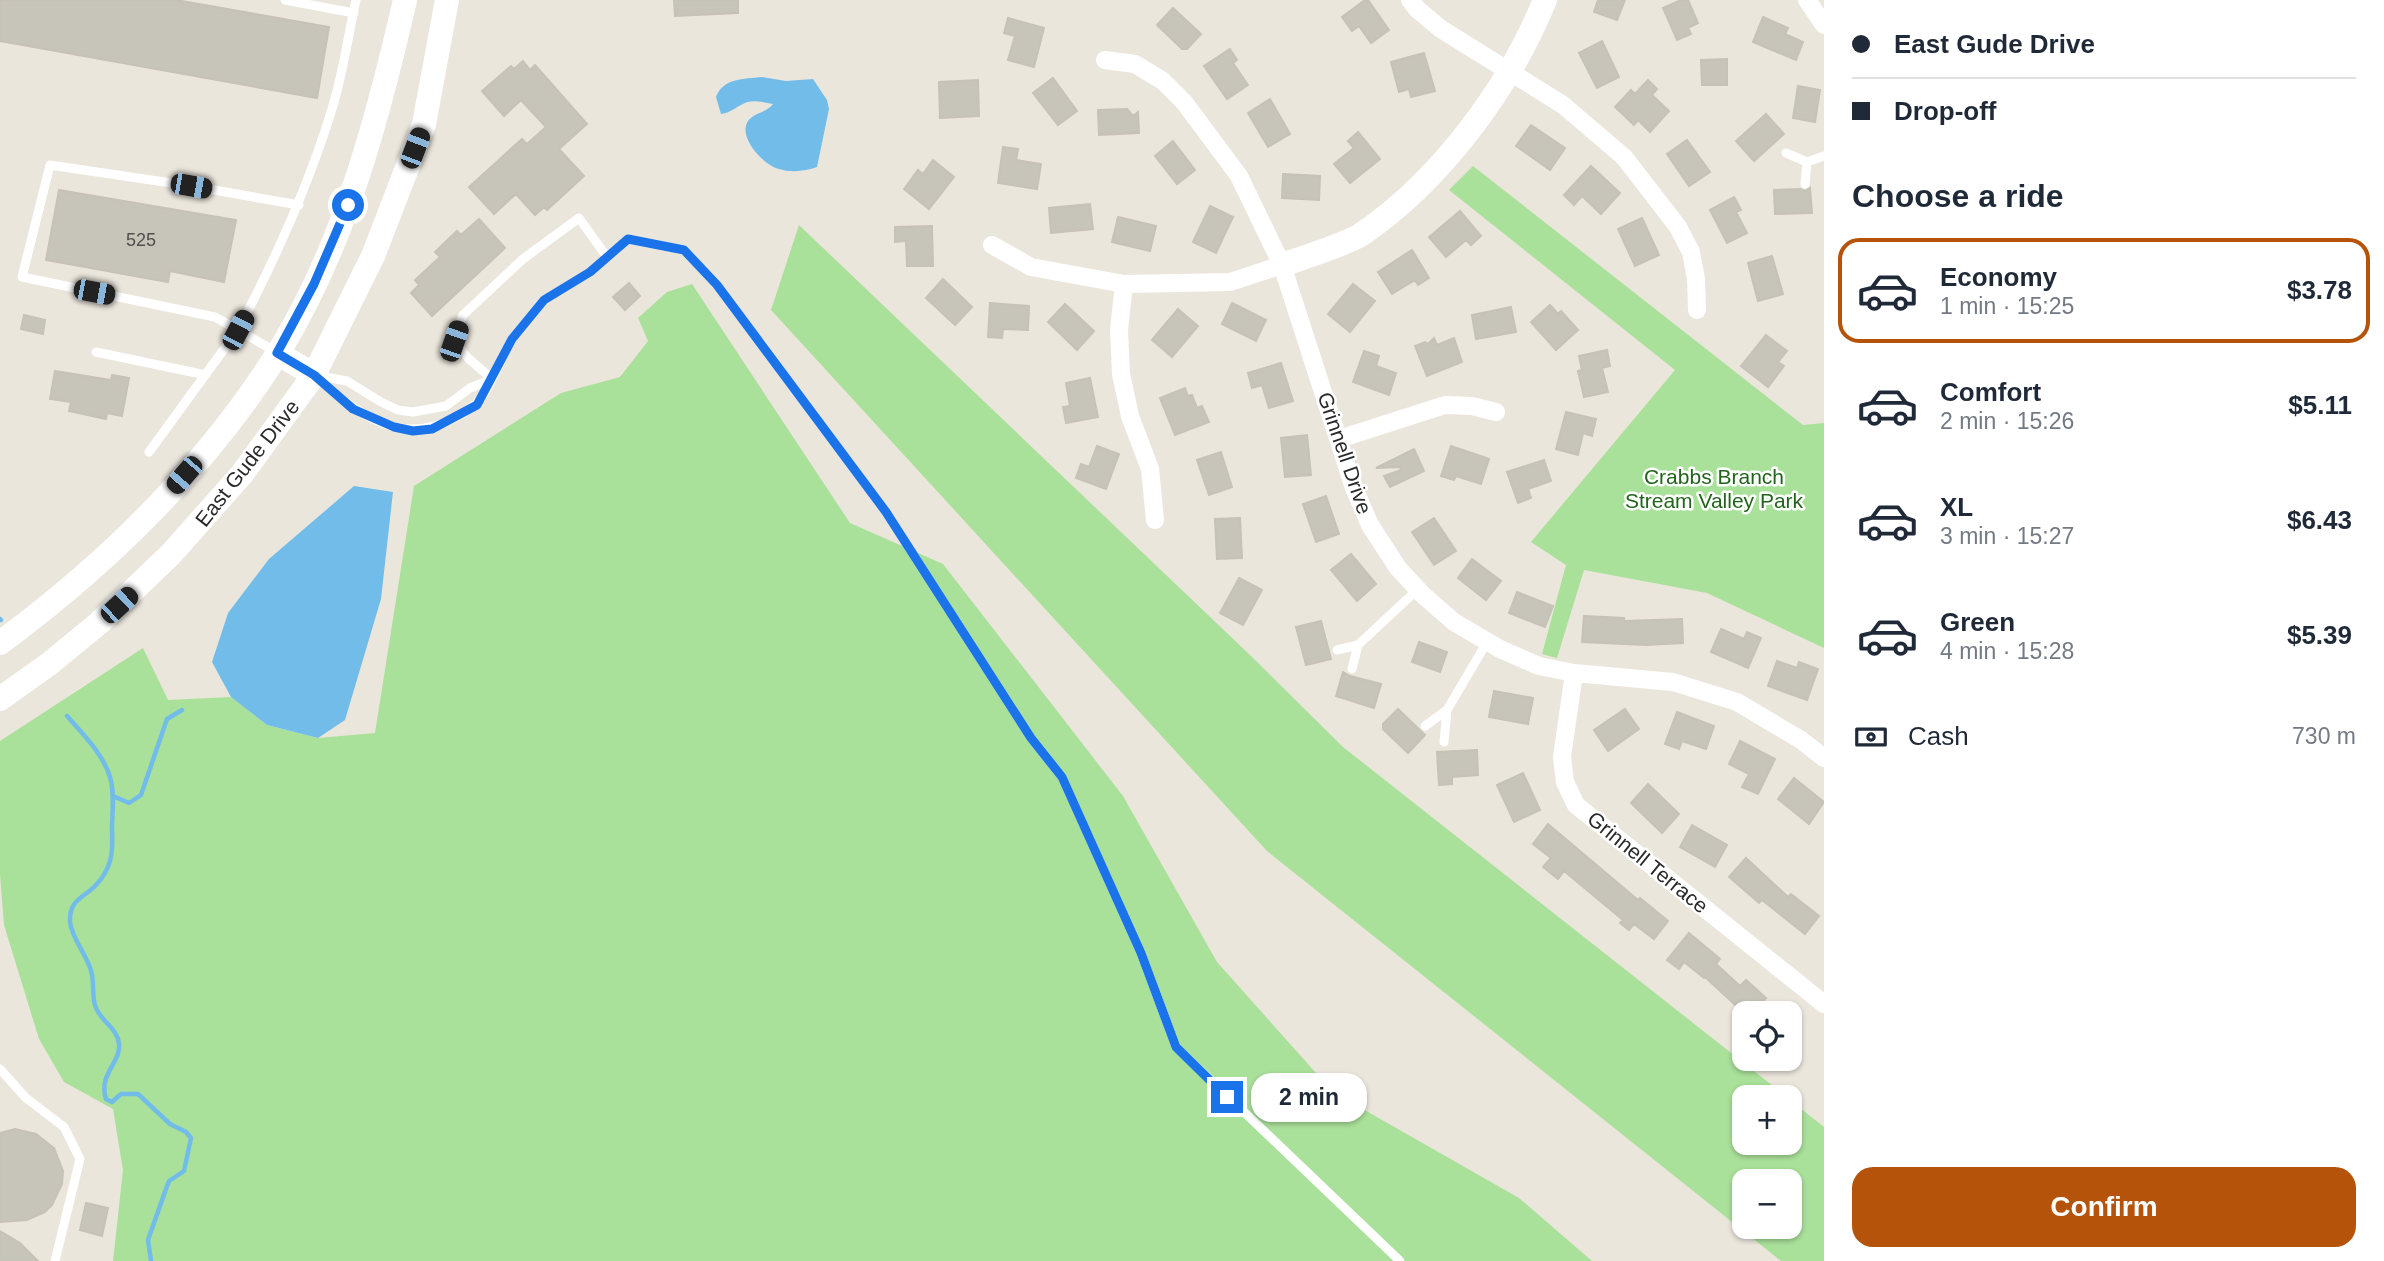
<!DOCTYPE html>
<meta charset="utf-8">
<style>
:root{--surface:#fff;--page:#f2f2f3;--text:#1f2937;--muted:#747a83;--line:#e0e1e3;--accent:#b45309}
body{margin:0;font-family:Helvetica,sans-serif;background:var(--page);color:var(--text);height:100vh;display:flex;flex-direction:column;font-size:26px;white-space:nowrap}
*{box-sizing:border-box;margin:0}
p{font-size:23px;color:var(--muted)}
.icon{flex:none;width:38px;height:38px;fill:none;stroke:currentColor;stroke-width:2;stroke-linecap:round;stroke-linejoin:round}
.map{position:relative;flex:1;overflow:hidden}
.drawer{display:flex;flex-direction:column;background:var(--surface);width:560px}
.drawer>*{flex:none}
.guide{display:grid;align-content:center;height:154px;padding:0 28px;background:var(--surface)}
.fabs{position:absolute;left:1732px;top:1001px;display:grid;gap:14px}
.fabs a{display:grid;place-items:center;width:70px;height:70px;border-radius:14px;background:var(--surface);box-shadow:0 2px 5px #0004;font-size:35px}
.end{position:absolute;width:32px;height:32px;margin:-16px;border:9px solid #1a73e8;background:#fff;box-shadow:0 0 0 4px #fff}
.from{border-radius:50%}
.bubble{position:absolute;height:49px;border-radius:21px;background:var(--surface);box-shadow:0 2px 5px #0004;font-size:23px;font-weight:700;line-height:49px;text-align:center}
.car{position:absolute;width:21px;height:42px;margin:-21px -10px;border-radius:9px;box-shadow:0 0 5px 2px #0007;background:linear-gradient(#222 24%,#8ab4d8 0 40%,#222 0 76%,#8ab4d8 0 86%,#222 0)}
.guide b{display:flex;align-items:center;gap:24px;height:66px;font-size:26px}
.guide b+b{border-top:2px solid var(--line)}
.guide i{width:18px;height:18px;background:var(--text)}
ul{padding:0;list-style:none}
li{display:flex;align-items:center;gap:21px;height:105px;margin:0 14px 10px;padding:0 14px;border:4px solid transparent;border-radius:21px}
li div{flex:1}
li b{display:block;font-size:26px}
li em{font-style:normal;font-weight:700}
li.active{border-color:var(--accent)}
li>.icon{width:63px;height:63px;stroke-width:1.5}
h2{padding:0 28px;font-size:32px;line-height:84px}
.pay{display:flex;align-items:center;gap:18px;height:77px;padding:0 28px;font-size:26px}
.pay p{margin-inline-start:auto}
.button{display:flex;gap:14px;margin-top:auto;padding:14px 28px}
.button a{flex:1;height:80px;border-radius:21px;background:var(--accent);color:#fff;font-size:28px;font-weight:700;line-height:80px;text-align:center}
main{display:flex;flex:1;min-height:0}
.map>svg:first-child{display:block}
.green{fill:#a9e09a;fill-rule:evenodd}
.water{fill:#72bcea}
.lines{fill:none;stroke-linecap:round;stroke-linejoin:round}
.stream{stroke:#72bcea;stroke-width:4.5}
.building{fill:#c7c4ba;stroke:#c6c2b5;stroke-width:2}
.lane{stroke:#fff;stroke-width:9}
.street{stroke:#fff;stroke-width:18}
.secondary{stroke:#fff;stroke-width:24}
.route{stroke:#1a73e8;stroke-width:9}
.labels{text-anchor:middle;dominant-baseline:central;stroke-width:5;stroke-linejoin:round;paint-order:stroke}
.number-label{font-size:18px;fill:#50504d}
.street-label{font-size:21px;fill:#292929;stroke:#fff}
.park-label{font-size:21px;fill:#23641c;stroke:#fff}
</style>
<main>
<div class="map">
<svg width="1824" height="1261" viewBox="0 0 1824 1261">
<rect width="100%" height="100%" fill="#ebe6dc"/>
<path class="green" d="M1473 166 1803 425 1824 423V648L1707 593 1584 570 1557 658 1542 654 1566 565 1531 542 1675 370 1449 190Z
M799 225 1250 655 1343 747 1787 1097H1745V1143H1790V1100L1824 1127V1261H1781L1267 851 771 310ZM1745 1181H1790V1227H1745Z
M692 284 850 523 943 564 1123 796 1217 962 1333 1092 1519 1198 1592 1261H113L123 1170 113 1109 64 1082 39 1039 4 925 0 874V741L143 648 168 700 231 697 267 725 318 738 375 733 414 486 561 393 620 377 648 341 638 318 667 292Z"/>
<path class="water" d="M762 77 786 81 813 79 827 100 829 109 817 167C806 171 792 173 779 169 765 166 739 139 747 123 751 113 767 113 773 104 763 102 751 99 743 104 734 108 732 112 721 114L716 97C723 78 744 79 762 77Z
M354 486 393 492 381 599 345 720 318 738 267 725 231 697 212 662 228 613 269 559Z"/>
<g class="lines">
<path class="stream" d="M0 619 1 620
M67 716C83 734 103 754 110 777 115 794 112 813 112 831 113 852 112 868 96 885 84 898 69 899 70 922 72 939 87 955 91 971 95 983 91 997 96 1008 101 1021 118 1029 119 1044 121 1063 98 1074 106 1099L112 1102 121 1094H138L170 1124 186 1132 191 1138 184 1171 169 1181 167 1186 148 1240 151 1261
M113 796 129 803 141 795 167 719 182 710"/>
</g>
<path class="building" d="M0 0H176L329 27 317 98 0 41Z
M674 0H738V13L675 16Z
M1365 0H1368L1389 30 1371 43 1359 26 1352 31 1342 17Z
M1598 0H1625L1617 20 1594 12Z
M1681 0H1688L1698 23 1688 28 1691 34 1677 40 1663 8Z
M1173 8 1201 34 1187 49H1182L1157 25Z
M1763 17 1788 28 1785 34 1803 42 1796 60 1753 42Z
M1008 18 1044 28 1034 67 1008 60 1015 36 1004 33Z
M1602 41 1619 77 1597 88 1579 53Z
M1230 49 1237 60 1233 63 1248 85 1227 99 1204 66Z
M1424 53 1435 91 1411 97 1409 89 1399 92 1391 62Z
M1727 59V85H1702L1701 60Z
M523 61 530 70 535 65 587 124 559 149 584 176 547 210 544 207 535 215 516 194 494 214 469 187 522 139 527 144 546 127 521 100 504 116 482 91 511 66 514 69Z
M1053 78 1077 111 1058 125 1033 93Z
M978 80 979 116 940 118 939 82Z
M1648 80 1657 89 1652 95 1669 111 1650 132 1638 120 1634 125 1615 107 1631 90 1635 94Z
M1798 86 1820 90 1815 122 1793 118Z
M1270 99 1290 134 1268 147 1248 113Z
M1127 109 1133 116 1138 112 1139 133 1099 135 1098 110Z
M1766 114 1784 134 1754 161 1736 141Z
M1531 125 1565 148 1550 170 1516 146Z
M1358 132 1380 159 1350 183 1334 164 1354 148 1348 141Z
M1687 140 1710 172 1689 186 1667 154Z
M1173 141 1195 170 1177 184 1155 156Z
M1003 147 1018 149 1016 160 1041 164 1037 189 998 183Z
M933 160 954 177 929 209 904 189 918 170 923 174Z
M1591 166 1620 193 1601 214 1582 196 1574 205 1564 195Z
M1283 174 1320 176 1319 200 1282 198Z
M1810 188 1812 213 1775 214 1774 190 1800 189 1805 191Z
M59 190 236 220 224 282 170 271 168 282 46 260Z
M1734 197 1741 210 1736 212 1747 233 1727 243 1710 210Z
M1090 204 1093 229 1051 233 1049 208Z
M1210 206 1233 217 1216 253 1193 242Z
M1460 211 1481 236 1471 245 1466 240 1446 257 1429 237Z
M1118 217 1156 226 1150 251 1112 242Z
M1642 218 1659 255 1635 266 1618 229Z
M479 219 505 248 432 316 411 293 419 285 415 280 440 257 435 252 457 231 461 235Z
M932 226 933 266H907L906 241 895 242V227Z
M1412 250 1429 278 1418 285 1415 280 1392 294 1378 272Z
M1772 256 1783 294 1758 301 1748 263Z
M943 279 972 307 955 325 926 298Z
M629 283 640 296 625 310 613 297Z
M1353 284 1375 301 1350 332 1328 314Z
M990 303 1029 306 1028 330 1003 329 1002 338 988 337Z
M1232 303 1266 320 1256 341 1222 324Z
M1065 304 1094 331 1077 350 1048 322Z
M1550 305 1558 314 1561 311 1578 330 1556 350 1531 322Z
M1511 307 1516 332 1476 339 1472 315Z
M1178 309 1198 326 1172 357 1152 340Z
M24 315 45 320 43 334 21 329Z
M1766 335 1787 351 1778 362 1784 366 1768 387 1741 366Z
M1434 338 1437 345 1454 338 1462 362 1427 376 1415 346 1425 342 1428 344Z
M1607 350 1610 366 1602 368 1608 392 1584 397 1578 371 1582 370 1579 356Z
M1364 351 1379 356 1376 366 1396 373 1389 395 1353 382Z
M1281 363 1293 401 1269 408 1262 385 1252 388 1248 373Z
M55 371 111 380 112 375 129 378 122 416 107 413 106 419 69 411 71 402 50 399Z
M1090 378 1098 417 1066 423 1063 407 1070 406 1066 383Z
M1185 388 1188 396 1192 395 1197 408 1202 406 1209 422 1175 435 1160 398Z
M1566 412 1596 419 1592 436 1583 433 1578 455 1556 449Z
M1307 435 1311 475 1285 477 1281 438Z
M1097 446 1119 454 1106 489 1076 478 1081 464 1089 467Z
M1451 446 1489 459 1481 484 1456 476 1454 480 1441 476Z
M1414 449 1424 471 1390 487 1384 476 1401 470 1400 467 1376 468Z
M1221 452 1232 487 1209 495 1197 460Z
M1544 460 1551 481 1528 489 1531 498 1518 503 1507 472Z
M1326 496 1339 534 1316 542 1303 504Z
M1240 518 1242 558 1217 559 1215 519Z
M1434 518 1456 551 1434 565 1412 532Z
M1351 554 1376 584 1357 601 1331 570Z
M1472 559 1501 581 1486 600 1458 578Z
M1239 578 1262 590 1243 625 1220 613Z
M1517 592 1553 606 1545 627 1509 613Z
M1584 616 1624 618V621L1682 619 1683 643 1646 645 1582 642Z
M1321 621 1331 659 1306 665 1296 627Z
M1721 629 1744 639 1747 632 1761 638 1748 668 1711 652Z
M1419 642 1447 652 1440 672 1412 662Z
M1777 661 1797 668 1799 662 1818 669 1807 700 1768 686Z
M1343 672 1350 676 1381 684 1374 708 1336 696Z
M1494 691 1533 698 1528 724 1489 717Z
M1398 709 1425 735 1408 753 1383 729V724Z
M1625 709 1639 729 1608 751 1594 730Z
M1677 712 1714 726 1706 749 1682 741 1679 749 1665 744Z
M1740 741 1775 759 1758 794 1742 787 1749 774 1729 764Z
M1477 750 1478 775 1452 777V784L1439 785 1437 752Z
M1523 773 1540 810 1514 822 1497 785Z
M1794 778 1824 802 1809 824 1778 799Z
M1648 784 1679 814 1662 833 1631 803Z
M1548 824 1638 900 1640 898 1668 921 1654 939 1634 924 1629 930 1620 923 1623 920 1564 871 1558 879 1543 867 1551 858 1533 844Z
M1692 825 1727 845 1715 867 1680 847Z
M1746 858 1788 897 1791 894 1819 916 1805 934 1762 900 1759 903 1729 877Z
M1689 933 1720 959 1716 964 1740 986 1746 980 1766 998 1752 1013H1744L1705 977 1704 978 1684 962 1679 969 1667 960Z
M15 1129 36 1134 54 1148 63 1171 62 1184 52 1205 45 1212 27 1220 0 1222V1133Z
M86 1203 108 1208 102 1236 80 1230Z
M0 1231 20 1243 38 1261H0Z"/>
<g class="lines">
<path class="lane" d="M285 0 354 13
M1786 153 1807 162
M1805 184 1807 162 1824 156
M607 257 579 218 523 259 463 315 454 341 468 358 492 379 512 339 544 300 590 272 628 239 684 250 717 285 886 512 1031 738 1062 777 1141 953 1176 1047 1400 1261
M96 352 206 375
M276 352 238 330C276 258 308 187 332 109 343 74 348 36 356 0
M314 375 347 381 381 402 398 410 413 412 446 406 470 388 492 379C484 398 475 407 456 417 400 449 355 412 314 375Z
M149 452 238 330 215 317 22 277 50 165 191 186 299 205
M1337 650 1358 645
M1352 669 1358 645 1418 589
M1425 726 1447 710
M1444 742 1447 710 1487 642
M0 1069 26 1098 64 1127 80 1159 55 1261"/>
<path class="street" d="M1410 0 1417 9 1441 29 1563 105 1624 157 1678 227 1691 252 1696 279 1697 310
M1807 0 1824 25
M1105 60 1135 64 1163 81 1184 102 1239 176 1282 265 1354 488 1370 525 1398 568 1423 595 1454 622 1500 649 1539 666 1574 673 1673 682 1737 702 1801 740 1824 758
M992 245 1031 267 1124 284 1230 282 1282 265
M1124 284 1119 330 1121 374 1130 416 1150 469 1155 520
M1339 439 1445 405 1472 406 1496 412
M1574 673 1562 757 1565 782 1576 805 1824 1004"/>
<path class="secondary" d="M1282 265C1304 257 1345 245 1362 234 1441 180 1509 88 1545 0
M277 353 314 375
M0 643C107 564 206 467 278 353 344 246 377 122 405 0
M0 699 49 664 99 623 171 554 242 474 314 375 373 256 424 124 447 0"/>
</g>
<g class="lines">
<path class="route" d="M348 205 314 284 277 353 314 375 353 409 394 427 413 431 432 429 477 405 512 339 544 300 590 272 628 239 684 250 717 285 886 512 1031 738 1062 777 1141 953 1176 1047 1227 1097"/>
</g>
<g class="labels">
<g class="number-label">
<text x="141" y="240">525</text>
</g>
<g class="street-label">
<text transform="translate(1345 453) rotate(71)">Grinnell Drive</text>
<text transform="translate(247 463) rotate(-52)">East Gude Drive</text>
<text transform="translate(1648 862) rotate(39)">Grinnell Terrace</text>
</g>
<g class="park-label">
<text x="1714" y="476">Crabbs Branch<tspan x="1714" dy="24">Stream Valley Park</tspan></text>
</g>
</g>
</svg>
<div class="fabs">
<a><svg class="icon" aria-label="locate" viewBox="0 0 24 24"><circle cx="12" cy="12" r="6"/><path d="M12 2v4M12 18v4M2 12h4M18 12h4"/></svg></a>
<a>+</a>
<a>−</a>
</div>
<i class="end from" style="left:348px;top:205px"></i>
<i class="end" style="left:1227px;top:1097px"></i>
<div class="bubble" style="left:1251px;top:1073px;width:116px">2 min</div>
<i class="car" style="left:415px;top:148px;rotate:21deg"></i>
<i class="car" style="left:191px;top:186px;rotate:100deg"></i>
<i class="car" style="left:94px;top:292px;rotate:101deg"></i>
<i class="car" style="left:238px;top:330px;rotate:28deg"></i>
<i class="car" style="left:454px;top:341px;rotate:19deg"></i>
<i class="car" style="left:184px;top:475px;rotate:221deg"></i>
<i class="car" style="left:119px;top:605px;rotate:47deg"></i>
</div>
<section class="drawer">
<div class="guide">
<b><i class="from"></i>East Gude Drive</b>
<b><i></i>Drop-off</b>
</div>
<h2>Choose a ride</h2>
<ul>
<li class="active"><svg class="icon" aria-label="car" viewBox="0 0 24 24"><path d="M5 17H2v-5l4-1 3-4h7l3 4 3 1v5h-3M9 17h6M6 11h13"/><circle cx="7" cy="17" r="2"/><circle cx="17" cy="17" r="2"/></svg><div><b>Economy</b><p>1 min · 15:25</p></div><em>$3.78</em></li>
<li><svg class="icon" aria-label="car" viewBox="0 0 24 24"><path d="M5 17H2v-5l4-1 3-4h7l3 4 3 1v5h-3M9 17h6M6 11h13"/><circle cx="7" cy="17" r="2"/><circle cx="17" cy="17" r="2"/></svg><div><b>Comfort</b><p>2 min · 15:26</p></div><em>$5.11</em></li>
<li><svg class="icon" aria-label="car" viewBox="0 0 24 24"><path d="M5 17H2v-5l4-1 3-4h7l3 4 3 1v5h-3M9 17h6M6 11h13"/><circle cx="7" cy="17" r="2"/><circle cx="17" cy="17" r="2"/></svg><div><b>XL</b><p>3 min · 15:27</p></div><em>$6.43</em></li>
<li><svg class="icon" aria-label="car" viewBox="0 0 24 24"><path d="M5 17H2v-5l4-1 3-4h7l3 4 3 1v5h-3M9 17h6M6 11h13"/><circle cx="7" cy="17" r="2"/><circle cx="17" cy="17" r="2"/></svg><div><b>Green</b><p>4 min · 15:28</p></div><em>$5.39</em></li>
</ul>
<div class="pay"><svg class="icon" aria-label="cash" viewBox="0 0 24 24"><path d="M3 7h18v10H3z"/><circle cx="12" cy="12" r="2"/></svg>Cash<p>730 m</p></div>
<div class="button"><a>Confirm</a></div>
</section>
</main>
